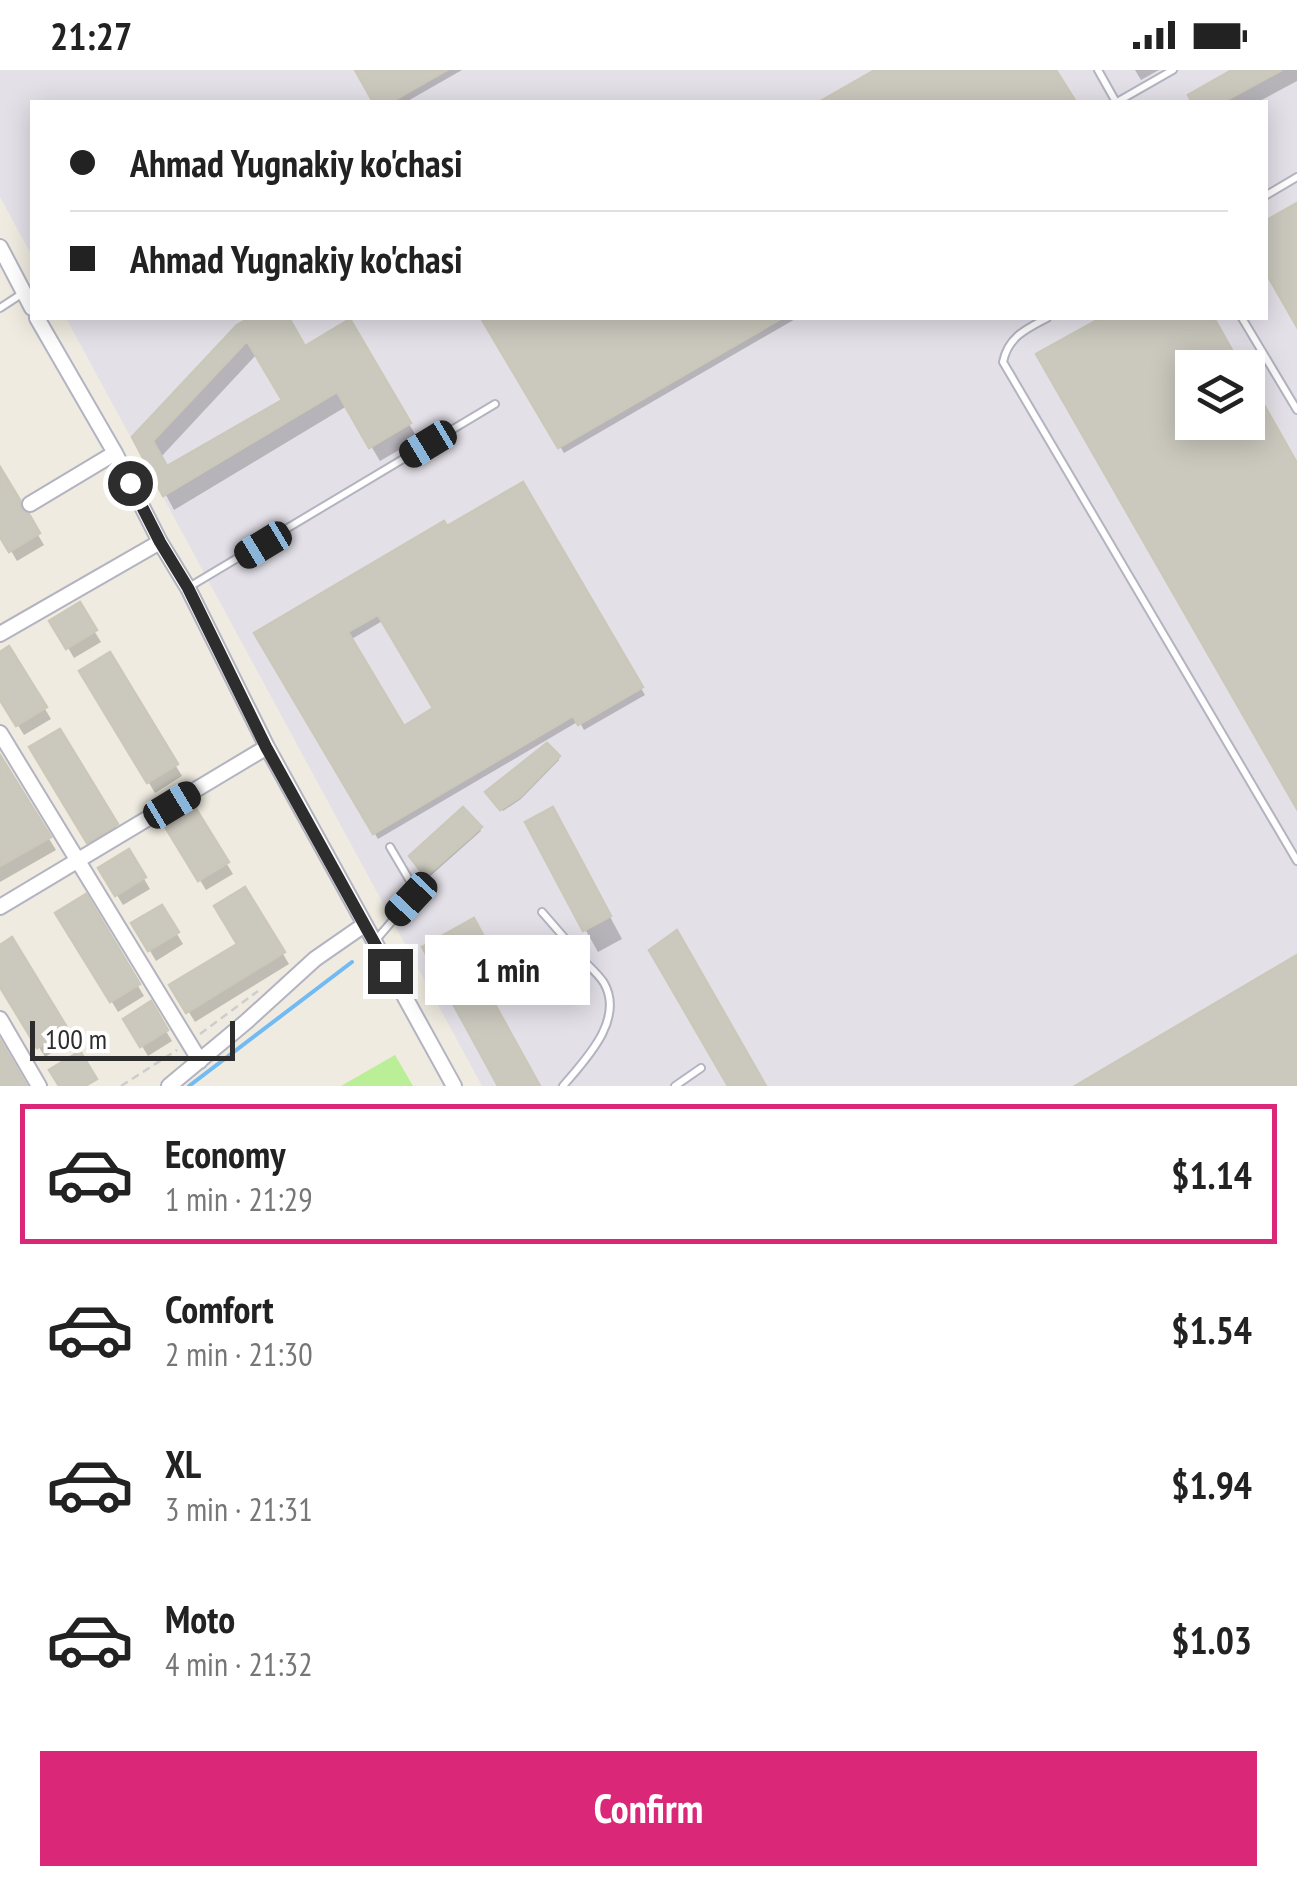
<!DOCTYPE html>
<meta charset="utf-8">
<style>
:root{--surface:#fff;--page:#f2f2f2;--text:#222;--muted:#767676;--line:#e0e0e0;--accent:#db2777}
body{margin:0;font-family:"PT Sans Narrow",sans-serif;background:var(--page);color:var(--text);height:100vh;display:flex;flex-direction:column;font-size:38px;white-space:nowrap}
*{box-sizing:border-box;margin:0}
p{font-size:32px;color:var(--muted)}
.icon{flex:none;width:55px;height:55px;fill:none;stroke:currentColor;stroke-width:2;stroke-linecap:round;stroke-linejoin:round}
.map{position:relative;height:1016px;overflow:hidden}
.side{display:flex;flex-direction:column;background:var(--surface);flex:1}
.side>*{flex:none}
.hud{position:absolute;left:30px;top:30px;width:1238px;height:220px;border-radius:0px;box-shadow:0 5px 25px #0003;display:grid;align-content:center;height:220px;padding:0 40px;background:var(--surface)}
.controls{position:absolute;left:1175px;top:280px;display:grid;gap:20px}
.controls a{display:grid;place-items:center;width:90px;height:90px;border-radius:0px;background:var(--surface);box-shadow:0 5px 25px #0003;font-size:50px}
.scale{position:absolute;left:30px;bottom:25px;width:205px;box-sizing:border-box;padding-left:10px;border:5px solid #2d2d2d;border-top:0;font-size:28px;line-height:35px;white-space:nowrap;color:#2d2d2d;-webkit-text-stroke:8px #fff;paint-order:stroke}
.end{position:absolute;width:45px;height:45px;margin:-22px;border:12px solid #2d2d2d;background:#fff;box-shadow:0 0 0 5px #fff}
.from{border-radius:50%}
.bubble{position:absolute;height:70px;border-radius:0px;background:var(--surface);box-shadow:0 5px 25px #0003;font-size:32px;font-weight:600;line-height:70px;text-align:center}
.car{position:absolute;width:30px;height:60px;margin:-30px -15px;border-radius:12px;box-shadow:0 0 8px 2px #0007;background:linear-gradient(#222 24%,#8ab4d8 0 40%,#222 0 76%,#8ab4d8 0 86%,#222 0)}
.hud b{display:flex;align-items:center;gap:35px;height:95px;font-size:38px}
.hud b+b{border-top:2px solid var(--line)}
.hud i{width:25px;height:25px;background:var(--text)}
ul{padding:18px 0 0;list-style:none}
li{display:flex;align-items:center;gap:30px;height:140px;margin:0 20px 15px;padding:0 20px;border:5px solid transparent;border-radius:0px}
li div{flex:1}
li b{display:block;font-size:38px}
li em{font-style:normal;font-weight:600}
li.current{border-color:var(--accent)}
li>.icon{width:90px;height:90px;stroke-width:1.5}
.cta{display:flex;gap:20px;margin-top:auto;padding:20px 40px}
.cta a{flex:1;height:115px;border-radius:0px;background:var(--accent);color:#fff;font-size:40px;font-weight:600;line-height:115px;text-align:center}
.status{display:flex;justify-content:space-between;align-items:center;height:70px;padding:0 50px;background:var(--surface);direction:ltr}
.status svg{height:28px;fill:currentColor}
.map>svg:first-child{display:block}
.industrial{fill:#e4e0e8;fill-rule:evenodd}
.pitch{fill:#baee97}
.shadow{fill:#0003;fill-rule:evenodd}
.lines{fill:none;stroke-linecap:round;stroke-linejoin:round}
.stream{stroke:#71baf3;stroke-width:4}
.building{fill:#cbc9be;stroke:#cbc8b9;stroke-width:2.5;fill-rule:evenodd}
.service-casing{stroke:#b3b3c1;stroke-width:10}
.minor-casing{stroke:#b3b3c1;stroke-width:18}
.path{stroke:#cdcdcd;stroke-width:2.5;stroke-dasharray:8 5;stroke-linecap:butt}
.service{stroke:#fff;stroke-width:6}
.minor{stroke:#fff;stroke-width:14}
.route{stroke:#2d2d2d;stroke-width:12}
</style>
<div class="status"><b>21:27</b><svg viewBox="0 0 49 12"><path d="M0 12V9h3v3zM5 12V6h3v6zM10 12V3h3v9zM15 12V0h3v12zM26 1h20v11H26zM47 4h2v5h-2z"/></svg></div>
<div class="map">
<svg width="1297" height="1016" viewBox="0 0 1297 1016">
<rect width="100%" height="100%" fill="#efebe0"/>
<path class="industrial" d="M0 0H1297V1016H482L66 248H1265V32H32V186L0 127ZM1192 298H1248V352H1192Z"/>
<path class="pitch" d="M395 985 413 1016H341Z"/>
<path class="shadow" d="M357 0H462L406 32H376Z
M880 0H1054L1073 32H824Z
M1135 0H1159L1141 10Z
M1237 0H1297V11L1258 32H1195L1191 26Z
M255 248H286L304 279 349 253 418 369 380 391 347 336 174 440 135 367 239 257ZM257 284 285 331 166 399 160 388Z
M484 248H797L564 383Z
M1106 248H1211L1239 298H1192V352H1248V312L1297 398V734L1040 285Z
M0 401 44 475 17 491 0 462Z
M522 416 645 625 584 660 579 651 378 769 257 564ZM384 550 437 639 403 659 350 570Z
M79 536 101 572 74 588 53 552Z
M9 579 51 649 24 665 0 626V585Z
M109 586 182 706 155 723 82 602Z
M59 662 122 766 95 782 32 678Z
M558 687 559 690 521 729 503 741 488 722Z
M0 690 56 780 0 812Z
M192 737 233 804 206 820 165 753Z
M480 759 481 761 428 808 412 786Z
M565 763 622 869 598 882 585 859Z
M128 782 150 819 123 835 101 799Z
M245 821 289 894 195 952 173 916 240 875Z
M85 828 144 926 118 942 59 844Z
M161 838 183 874 156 891 134 854Z
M473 852 502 904 482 914 538 1016H501L425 878Z
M11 871 72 970 45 987 0 913V878Z
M150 935 172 971 148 986 126 950Z"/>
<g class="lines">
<path class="stream" d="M189 1016 352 892"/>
</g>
<path class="building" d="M355 0H447L391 32H373Z
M875 0H1056L1076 32H819Z
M1232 0H1282L1223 32H1192L1188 25Z
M1297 133V257L1265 201V151Z
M250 248H289L305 276 350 249 411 353 369 378 337 322 163 426 132 367 237 255ZM247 271 282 330 167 396 153 371Z
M481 248H782L558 378Z
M1101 248H1214L1242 298H1192V352H1248V307L1297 393V739L1036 284Z
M0 397 20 430 22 440 29 444 40 463 9 482 0 467Z
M523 412 643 617 578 655 573 646 373 764 254 563 444 451 447 456ZM378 545 433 638 404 656 348 562Z
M80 532 97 560 66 579 49 551Z
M9 576 47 637 16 656 0 630V582Z
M110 582 178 694 147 713 79 601Z
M60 659 118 754 87 773 29 677Z
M547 673 560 686 520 727 500 740 485 722Z
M0 685 51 767 0 796Z
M193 734 229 792 198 811 162 752Z
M463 737 482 757 425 807 409 786Z
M553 737 611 846 583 861 525 752Z
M129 779 146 807 115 826 98 798Z
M245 817 285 882 186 943 169 915 237 874 214 836Z
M86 824 140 914 110 932 55 843Z
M162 835 179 862 148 881 131 853Z
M474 848 491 880 471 891 540 1016H498L422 877Z
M677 860 766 1016H728L649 880Z
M12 867 68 959 37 978 0 917V875Z
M1297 885V1016H1075Z
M151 931 168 960 140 977 123 949Z
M0 970 27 1016H0Z
M80 981 97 1009 85 1016H59L49 1000Z"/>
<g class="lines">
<defs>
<path id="service" d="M1098 0 1116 32
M1117 32 1173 0
M1265 126 1297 107
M0 238 23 223
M1047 248C1026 259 1008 267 1003 292L1297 791
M1242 248 1297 340
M189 517 495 334
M542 842C556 858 570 874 583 890 590 897 599 905 604 913 625 950 585 990 563 1016
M375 871 411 829 410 811 390 777
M675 1016 701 998"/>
<path id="minor" d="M0 177 32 238
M37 248 115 383 160 472 188 518 267 677 454 1016
M30 434 115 383
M0 564 160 472
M0 663 200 991
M0 837 267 677
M0 949 39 1016
M169 1016 247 951 315 889 364 855"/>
</defs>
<use href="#service" class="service-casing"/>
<use href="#minor" class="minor-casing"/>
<path class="path" d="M200 964 258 921
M121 1016 177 980"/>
<use href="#service" class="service"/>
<use href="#minor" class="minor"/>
</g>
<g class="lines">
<path class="route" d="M130 413 160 472 188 518 266 677 390 901"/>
</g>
</svg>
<div class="controls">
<a><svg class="icon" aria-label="layers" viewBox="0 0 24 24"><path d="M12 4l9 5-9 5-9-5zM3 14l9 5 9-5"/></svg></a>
</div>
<div class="scale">100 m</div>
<i class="end from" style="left:130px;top:413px"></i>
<i class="end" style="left:390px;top:901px"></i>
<div class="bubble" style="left:425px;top:865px;width:165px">1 min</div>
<i class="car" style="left:428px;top:374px;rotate:239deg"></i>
<i class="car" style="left:263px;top:475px;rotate:239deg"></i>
<i class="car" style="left:172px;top:735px;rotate:59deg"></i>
<i class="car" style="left:411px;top:829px;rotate:223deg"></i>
<div class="hud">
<b><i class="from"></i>Ahmad Yugnakiy ko'chasi</b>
<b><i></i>Ahmad Yugnakiy ko'chasi</b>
</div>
</div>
<section class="side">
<ul>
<li class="current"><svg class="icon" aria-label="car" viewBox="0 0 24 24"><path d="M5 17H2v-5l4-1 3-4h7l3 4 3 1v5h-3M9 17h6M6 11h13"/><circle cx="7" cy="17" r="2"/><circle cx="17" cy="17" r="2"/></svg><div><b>Economy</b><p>1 min · 21:29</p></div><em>$1.14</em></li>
<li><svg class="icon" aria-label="car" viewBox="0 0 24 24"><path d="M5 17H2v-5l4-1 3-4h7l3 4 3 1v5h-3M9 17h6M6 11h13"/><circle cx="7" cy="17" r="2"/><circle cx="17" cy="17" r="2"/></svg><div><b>Comfort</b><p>2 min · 21:30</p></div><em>$1.54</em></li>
<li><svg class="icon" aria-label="car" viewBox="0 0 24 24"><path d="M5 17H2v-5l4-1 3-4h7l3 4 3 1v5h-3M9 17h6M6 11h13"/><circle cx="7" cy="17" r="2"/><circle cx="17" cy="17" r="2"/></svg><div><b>XL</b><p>3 min · 21:31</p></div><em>$1.94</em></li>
<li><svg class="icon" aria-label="car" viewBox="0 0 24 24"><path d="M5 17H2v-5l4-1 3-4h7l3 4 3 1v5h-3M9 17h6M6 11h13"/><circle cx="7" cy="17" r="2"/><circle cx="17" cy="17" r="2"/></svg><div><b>Moto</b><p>4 min · 21:32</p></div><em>$1.03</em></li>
</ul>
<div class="cta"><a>Confirm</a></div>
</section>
